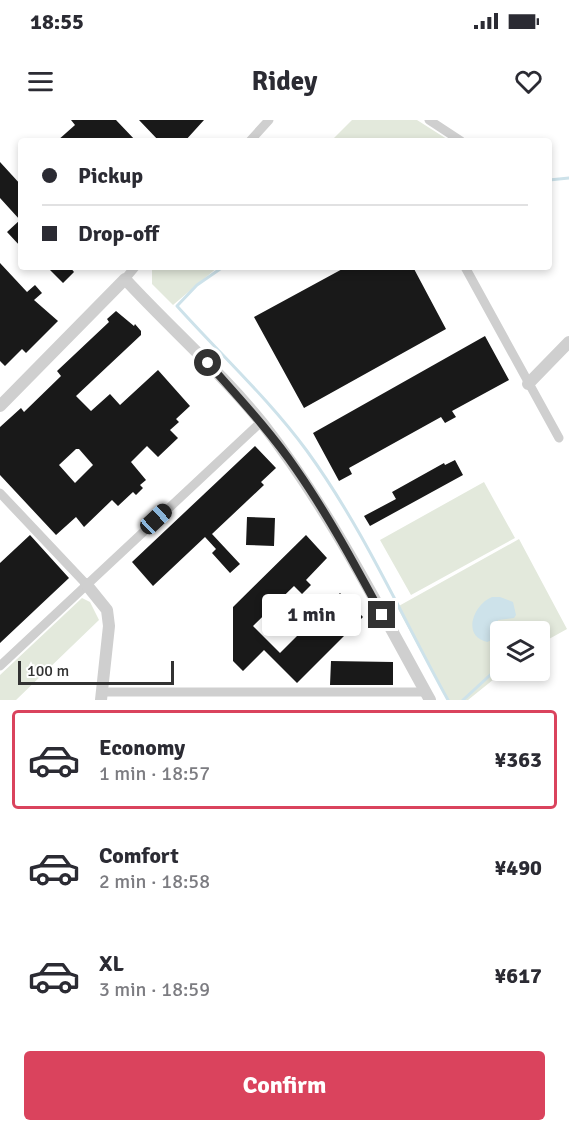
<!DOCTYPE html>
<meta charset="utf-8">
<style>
:root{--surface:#fff;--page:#f2f2f3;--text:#2b2b33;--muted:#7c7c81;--line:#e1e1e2;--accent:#da435d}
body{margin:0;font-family:Signika,sans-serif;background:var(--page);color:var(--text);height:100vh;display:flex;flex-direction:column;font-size:22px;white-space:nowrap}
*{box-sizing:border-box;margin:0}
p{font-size:20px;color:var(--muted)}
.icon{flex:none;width:33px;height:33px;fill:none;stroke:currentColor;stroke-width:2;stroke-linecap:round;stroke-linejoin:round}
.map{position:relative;height:580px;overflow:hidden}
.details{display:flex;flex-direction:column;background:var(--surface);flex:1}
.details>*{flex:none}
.hud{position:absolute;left:18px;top:18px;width:534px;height:132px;border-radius:6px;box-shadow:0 3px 9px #0003;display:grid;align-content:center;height:132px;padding:0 24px;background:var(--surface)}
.fabs{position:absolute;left:490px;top:501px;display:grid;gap:12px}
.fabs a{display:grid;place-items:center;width:60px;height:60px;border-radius:6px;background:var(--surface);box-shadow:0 3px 9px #0003;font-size:30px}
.scale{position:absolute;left:18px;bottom:15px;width:156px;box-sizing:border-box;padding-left:6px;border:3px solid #323232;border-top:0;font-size:16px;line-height:21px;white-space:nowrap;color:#323232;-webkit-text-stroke:4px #fff;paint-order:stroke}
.end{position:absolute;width:27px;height:27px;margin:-14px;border:8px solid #323232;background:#fff;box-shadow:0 0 0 3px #fff}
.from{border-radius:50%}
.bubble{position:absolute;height:42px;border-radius:6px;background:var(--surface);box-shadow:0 3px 9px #0003;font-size:20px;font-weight:800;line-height:42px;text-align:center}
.car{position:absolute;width:18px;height:36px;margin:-18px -9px;border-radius:8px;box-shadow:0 0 4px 2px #0007;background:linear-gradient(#222 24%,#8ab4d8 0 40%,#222 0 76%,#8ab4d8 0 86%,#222 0)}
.hud b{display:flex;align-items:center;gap:21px;height:57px;font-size:22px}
.hud b+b{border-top:2px solid var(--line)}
.hud i{width:15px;height:15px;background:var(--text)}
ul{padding:10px 0 0;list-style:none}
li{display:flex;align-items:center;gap:18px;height:99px;margin:0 12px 9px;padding:0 12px;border:3px solid transparent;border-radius:6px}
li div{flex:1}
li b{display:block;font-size:22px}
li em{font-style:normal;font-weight:800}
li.current{border-color:var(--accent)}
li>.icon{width:54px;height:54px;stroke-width:1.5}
.primary-button{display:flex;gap:12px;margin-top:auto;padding:12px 24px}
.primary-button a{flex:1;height:69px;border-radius:6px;background:var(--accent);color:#fff;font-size:24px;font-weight:800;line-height:69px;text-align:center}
.status{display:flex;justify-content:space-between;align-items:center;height:42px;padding:0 30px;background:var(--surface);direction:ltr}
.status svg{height:16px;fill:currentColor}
header{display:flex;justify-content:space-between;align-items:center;height:78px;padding:0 24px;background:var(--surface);font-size:27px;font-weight:800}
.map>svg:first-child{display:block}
.green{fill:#e3e9dc}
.water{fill:#cde2ea}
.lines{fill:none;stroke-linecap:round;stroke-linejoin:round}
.stream{stroke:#cde2ea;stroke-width:3}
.building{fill:#191919;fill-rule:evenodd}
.minor{stroke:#cfcfcf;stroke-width:9}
.tertiary{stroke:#cfcfcf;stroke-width:12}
.route{stroke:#323232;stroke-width:8}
</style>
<div class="status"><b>18:55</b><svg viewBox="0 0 49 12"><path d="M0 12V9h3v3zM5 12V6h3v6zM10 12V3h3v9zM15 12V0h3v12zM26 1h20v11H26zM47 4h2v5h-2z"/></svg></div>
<header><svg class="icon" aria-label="menu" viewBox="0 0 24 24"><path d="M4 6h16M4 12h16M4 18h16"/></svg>Ridey<svg class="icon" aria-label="heart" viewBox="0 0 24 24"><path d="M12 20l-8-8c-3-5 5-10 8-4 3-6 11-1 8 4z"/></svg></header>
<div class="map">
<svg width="569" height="580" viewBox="0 0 569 580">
<rect width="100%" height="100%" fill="#fff"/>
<path class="green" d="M352 0H417L450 21H331Z
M154 147H218L173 185 152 164V150Z
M484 362 515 418 411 475 380 420Z
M519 419 567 509 540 524V512H501V550L504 551 468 580H447L397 487Z
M82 478 90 482 99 500 16 580H0V555Z"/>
<path class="water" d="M492 477H500L513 482 516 495 514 498 498 500 496 509 501 513V517L487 522C461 516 474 484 492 477Z"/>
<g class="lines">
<path class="stream" d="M549 60 569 58
M223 147 197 165 177 186C220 234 268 278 307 331 363 408 402 497 448 580
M463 580 501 545"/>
</g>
<path class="building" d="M71 0H116L136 21H57L75 5Z
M139 0H204L185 21H159Z
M0 42 21 65V127L7 112 20 100 0 78Z
M0 143 27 172 35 165 42 173 34 180 58 201 26 233 22 229 5 246 0 241Z
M47 147H70L74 152 63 163Z
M346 147H413L446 209 304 288 254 197Z
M116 191 134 206 135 204 141 211V215L76 276 91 291 110 274 120 285 158 250 190 286 176 299 179 302 170 310 178 318 158 337 147 326 131 342 146 360 140 365 143 368 136 375 133 372 118 386 112 380 84 407 76 397 56 415 0 355V307L21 288 24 292 61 256 57 251 109 202 107 199ZM76 329H79L93 345 75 363 59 345Z
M485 216 509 260 452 291 456 297 445 303 441 297 349 348 352 354 339 361 313 313Z
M255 326 276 348 261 362 264 365 212 414 240 444 230 453 212 433 216 429 205 417 153 466 132 442Z
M455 340 463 355 370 406 364 396 396 379 392 372 444 343 445 345Z
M247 397 275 398 274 426 246 425Z
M30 415 69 458 0 523V443Z
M306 415 327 438 306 460 311 465 302 474 294 466 253 506 280 533 340 473 363 497 297 563 264 530 243 551 233 541V487Z
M331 541 393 542V565H330Z"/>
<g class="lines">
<path class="minor" d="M429 0 461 21
M250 21 269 0
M465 147 559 318
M125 159 135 147
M0 373 86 464
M0 546 261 302
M101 572H426"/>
<path class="tertiary" d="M528 264 569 222
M0 286 125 159C170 208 221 252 263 304 329 389 378 486 430 580
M86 464 107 490 109 506 101 580"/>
</g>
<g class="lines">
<path class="route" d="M208 243C238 277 270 311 296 349 328 395 355 445 382 495"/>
</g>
</svg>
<div class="fabs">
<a><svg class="icon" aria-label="layers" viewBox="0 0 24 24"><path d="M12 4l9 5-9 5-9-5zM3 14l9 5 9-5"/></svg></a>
</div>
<div class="scale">100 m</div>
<i class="end from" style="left:208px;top:243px"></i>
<i class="end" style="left:382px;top:495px"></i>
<div class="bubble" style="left:262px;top:474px;width:99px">1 min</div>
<i class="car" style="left:156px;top:399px;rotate:47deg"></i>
<div class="hud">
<b><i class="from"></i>Pickup</b>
<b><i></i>Drop-off</b>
</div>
</div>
<section class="details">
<ul>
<li class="current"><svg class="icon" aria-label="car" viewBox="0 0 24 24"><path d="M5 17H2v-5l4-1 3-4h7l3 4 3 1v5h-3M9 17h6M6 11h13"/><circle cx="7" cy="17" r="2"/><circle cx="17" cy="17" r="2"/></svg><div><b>Economy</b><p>1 min · 18:57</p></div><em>¥363</em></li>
<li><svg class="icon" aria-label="car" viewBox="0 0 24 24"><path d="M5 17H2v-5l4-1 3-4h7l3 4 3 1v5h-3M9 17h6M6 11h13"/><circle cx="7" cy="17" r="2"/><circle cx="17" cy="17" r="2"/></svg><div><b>Comfort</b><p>2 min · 18:58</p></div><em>¥490</em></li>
<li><svg class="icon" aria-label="car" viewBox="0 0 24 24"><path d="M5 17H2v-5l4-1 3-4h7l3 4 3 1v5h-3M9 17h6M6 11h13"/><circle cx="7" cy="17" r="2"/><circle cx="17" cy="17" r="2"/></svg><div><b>XL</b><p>3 min · 18:59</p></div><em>¥617</em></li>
</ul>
<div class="primary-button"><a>Confirm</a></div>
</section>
